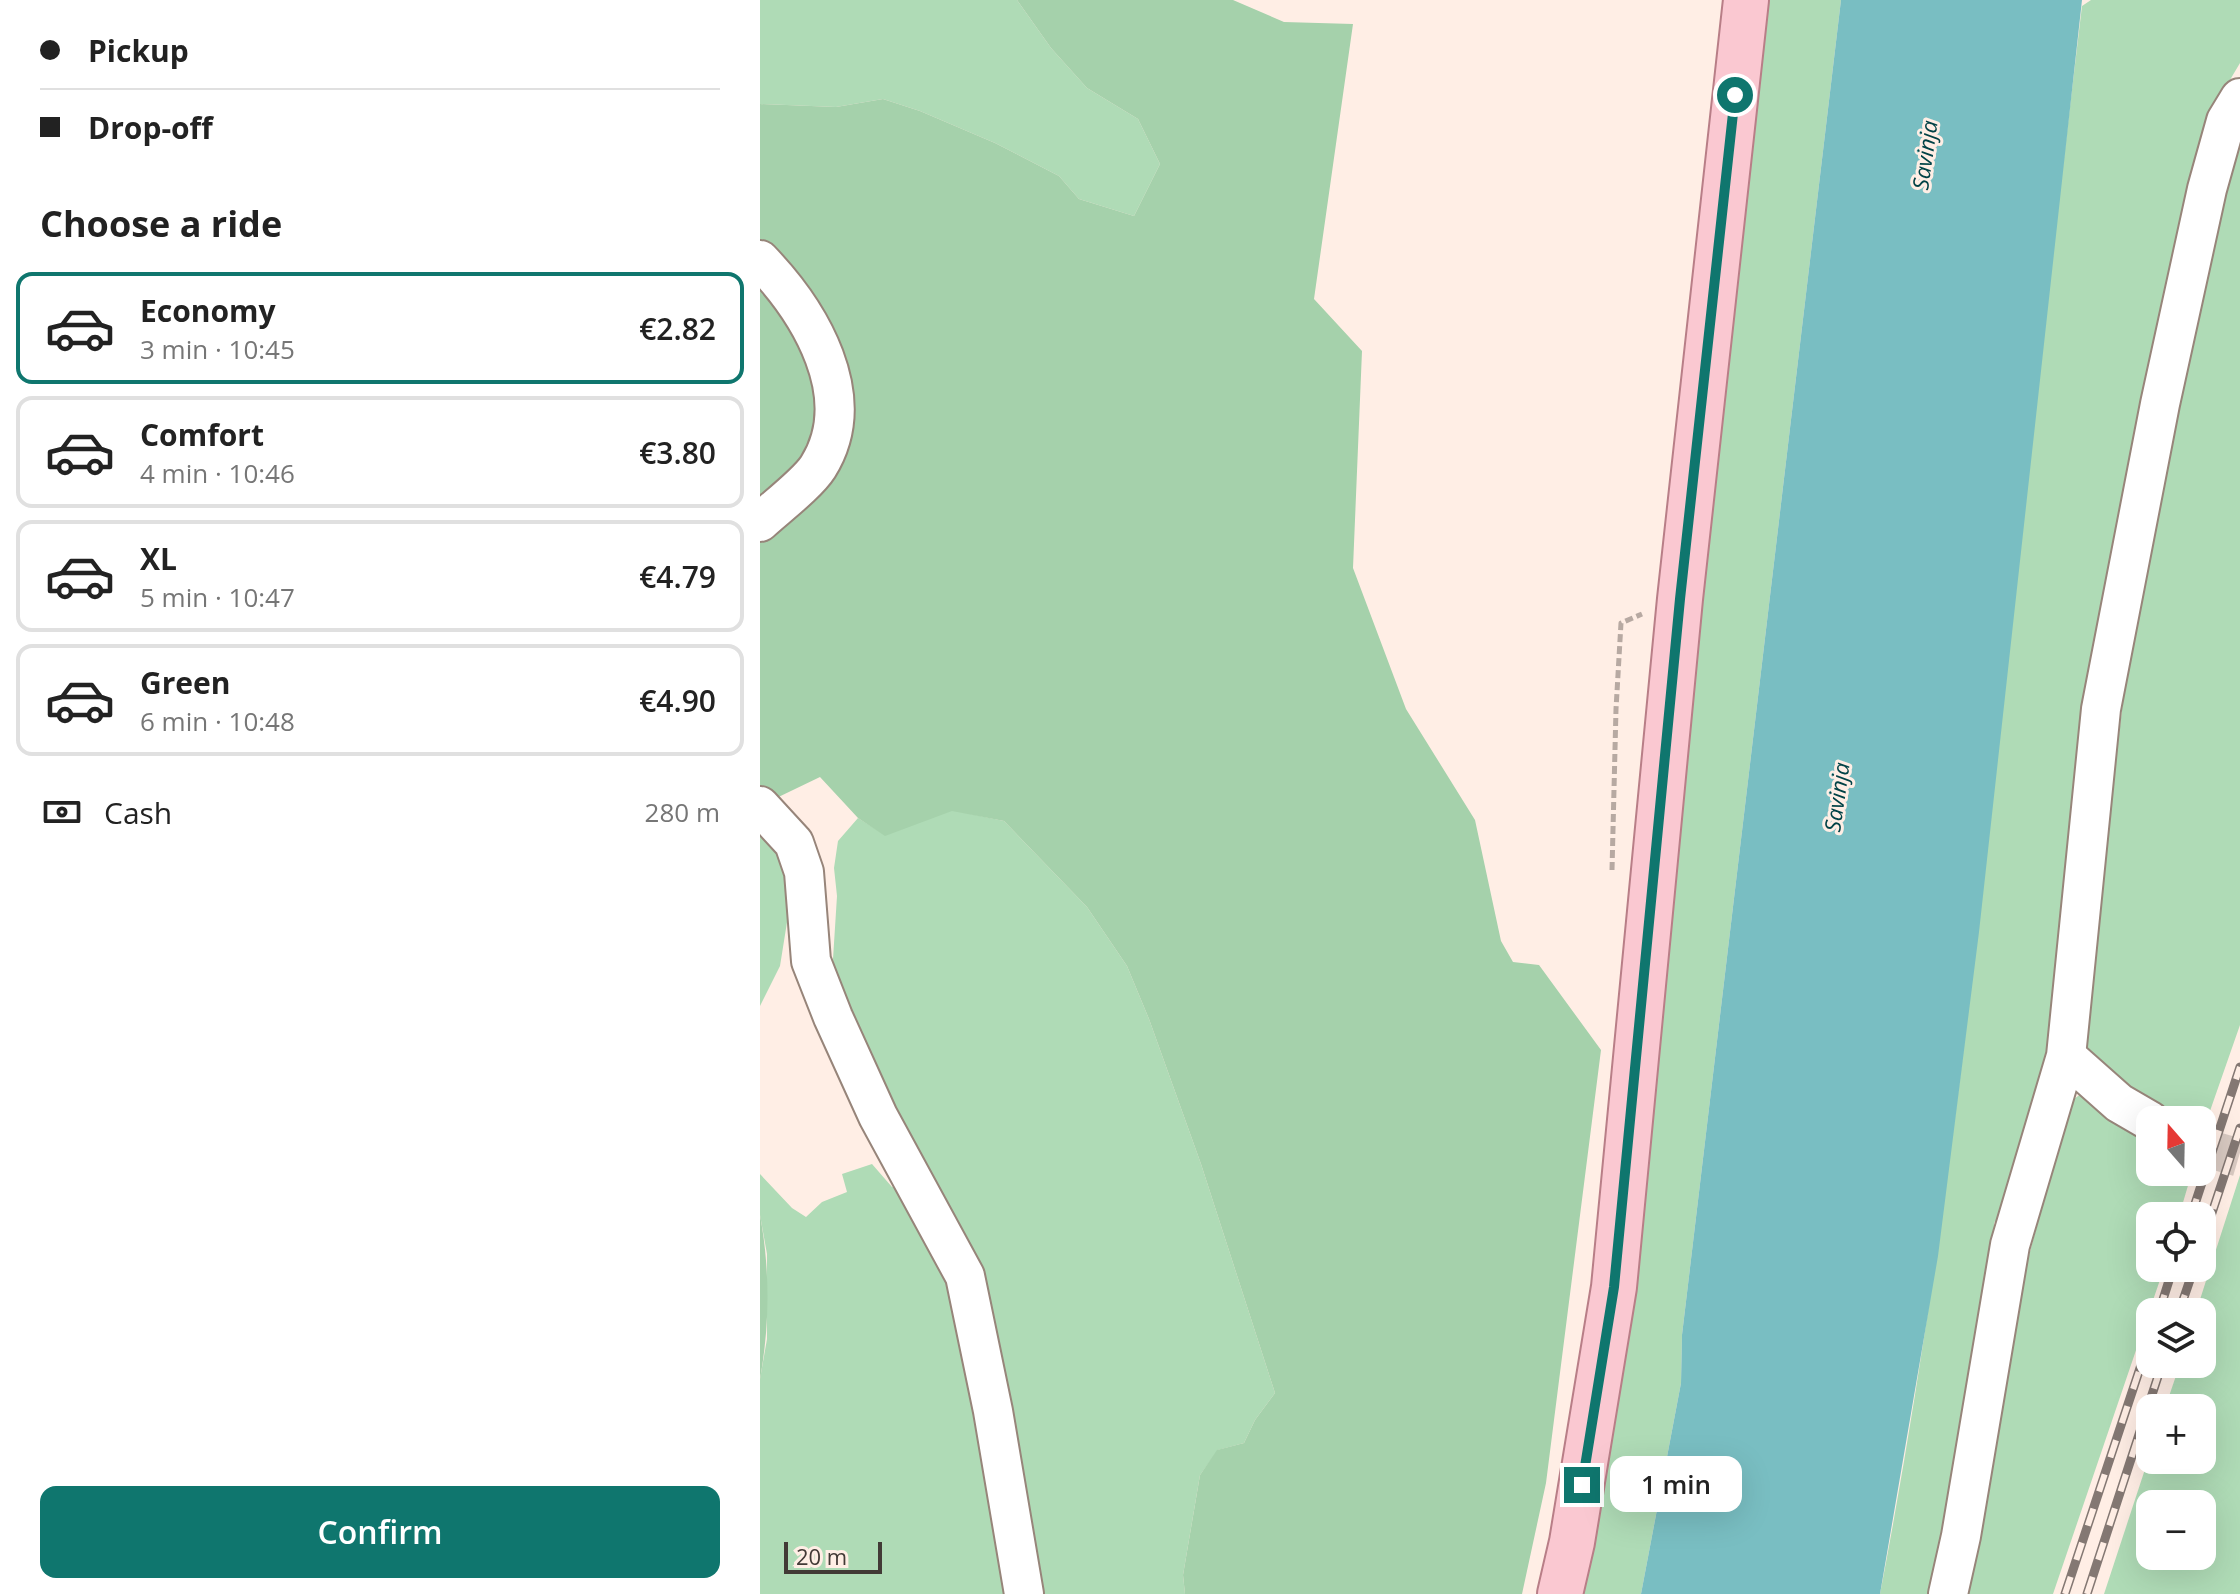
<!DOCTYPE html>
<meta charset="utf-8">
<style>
:root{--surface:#fff;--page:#f6f6f6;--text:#222;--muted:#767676;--line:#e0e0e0;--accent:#0f766e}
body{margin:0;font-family:"Open Sans",sans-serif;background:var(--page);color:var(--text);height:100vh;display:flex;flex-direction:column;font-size:30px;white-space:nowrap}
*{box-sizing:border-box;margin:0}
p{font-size:26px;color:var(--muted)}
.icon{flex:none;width:44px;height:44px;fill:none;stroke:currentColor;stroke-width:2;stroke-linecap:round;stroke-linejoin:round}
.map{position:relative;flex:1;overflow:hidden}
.panel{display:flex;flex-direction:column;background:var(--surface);width:760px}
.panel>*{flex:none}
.banner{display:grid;align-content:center;height:176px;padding:0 40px;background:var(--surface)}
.needle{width:52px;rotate:340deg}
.fabs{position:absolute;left:1376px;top:1106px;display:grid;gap:16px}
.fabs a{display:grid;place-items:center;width:80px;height:80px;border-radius:16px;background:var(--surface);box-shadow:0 8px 32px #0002;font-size:40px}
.scale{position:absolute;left:24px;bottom:20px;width:98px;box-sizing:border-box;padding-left:8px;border:4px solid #423a36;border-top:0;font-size:22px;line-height:28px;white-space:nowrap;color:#423a36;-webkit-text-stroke:6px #ffeee5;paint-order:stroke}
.end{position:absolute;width:36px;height:36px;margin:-18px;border:10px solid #0f766e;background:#fff;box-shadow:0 0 0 4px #fff}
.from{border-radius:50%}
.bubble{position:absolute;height:56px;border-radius:16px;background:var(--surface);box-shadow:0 8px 32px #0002;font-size:26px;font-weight:600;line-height:56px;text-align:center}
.banner b{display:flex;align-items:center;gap:28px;height:76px;font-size:30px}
.banner b+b{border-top:2px solid var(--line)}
.banner i{width:20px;height:20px;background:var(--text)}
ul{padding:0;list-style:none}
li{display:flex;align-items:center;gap:24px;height:112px;margin:0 16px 12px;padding:0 24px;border:4px solid var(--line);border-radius:16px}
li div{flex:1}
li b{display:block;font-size:30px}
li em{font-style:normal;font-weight:600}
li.on{border-color:var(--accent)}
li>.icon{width:72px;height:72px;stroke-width:1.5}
h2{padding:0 40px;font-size:36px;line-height:96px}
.pay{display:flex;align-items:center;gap:20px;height:88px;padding:0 40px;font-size:30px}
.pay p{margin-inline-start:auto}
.primary-button{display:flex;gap:16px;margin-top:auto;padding:16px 40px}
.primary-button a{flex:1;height:92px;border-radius:16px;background:var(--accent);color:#fff;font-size:32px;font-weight:600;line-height:92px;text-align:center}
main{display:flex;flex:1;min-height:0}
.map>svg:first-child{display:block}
.green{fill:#afdbb6;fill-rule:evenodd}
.forest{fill:#a5d1ab}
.water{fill:#79bec2}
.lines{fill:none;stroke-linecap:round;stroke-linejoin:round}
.minor-tunnel{stroke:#d9cac2;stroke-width:38;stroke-dasharray:38 19;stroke-linecap:butt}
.minor-casing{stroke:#97857a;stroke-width:42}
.primary-casing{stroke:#b87e87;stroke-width:48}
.path{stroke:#b7a9a2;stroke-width:5;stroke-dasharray:8 4;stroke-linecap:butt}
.minor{stroke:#fff;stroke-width:38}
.primary{stroke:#fac8d1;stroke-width:44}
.rail-casing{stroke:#847873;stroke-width:9}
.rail{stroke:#ffeee5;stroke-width:6;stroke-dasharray:18;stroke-linecap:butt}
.route{stroke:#0f766e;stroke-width:10}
.labels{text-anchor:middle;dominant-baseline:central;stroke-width:6;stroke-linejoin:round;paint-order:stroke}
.water-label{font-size:22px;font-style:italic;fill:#004246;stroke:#ffeee5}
</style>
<main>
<section class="panel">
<div class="banner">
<b><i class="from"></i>Pickup</b>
<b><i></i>Drop-off</b>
</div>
<h2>Choose a ride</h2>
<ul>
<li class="on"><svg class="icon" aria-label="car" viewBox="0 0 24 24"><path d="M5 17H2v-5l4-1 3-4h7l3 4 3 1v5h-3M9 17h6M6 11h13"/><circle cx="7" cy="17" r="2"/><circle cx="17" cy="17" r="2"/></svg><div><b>Economy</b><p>3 min · 10:45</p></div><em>€2.82</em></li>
<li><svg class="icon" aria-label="car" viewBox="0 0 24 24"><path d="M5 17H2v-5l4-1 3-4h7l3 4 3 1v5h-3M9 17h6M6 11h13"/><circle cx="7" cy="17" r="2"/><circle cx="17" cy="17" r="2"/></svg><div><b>Comfort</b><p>4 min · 10:46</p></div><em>€3.80</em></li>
<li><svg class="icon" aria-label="car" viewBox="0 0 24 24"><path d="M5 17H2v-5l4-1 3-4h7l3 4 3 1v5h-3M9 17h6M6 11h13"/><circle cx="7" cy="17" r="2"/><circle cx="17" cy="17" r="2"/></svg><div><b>XL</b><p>5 min · 10:47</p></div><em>€4.79</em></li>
<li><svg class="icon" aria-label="car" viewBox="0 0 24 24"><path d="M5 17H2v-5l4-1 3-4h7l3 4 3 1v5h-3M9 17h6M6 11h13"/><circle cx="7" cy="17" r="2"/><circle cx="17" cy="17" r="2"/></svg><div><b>Green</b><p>6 min · 10:48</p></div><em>€4.90</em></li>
</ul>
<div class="pay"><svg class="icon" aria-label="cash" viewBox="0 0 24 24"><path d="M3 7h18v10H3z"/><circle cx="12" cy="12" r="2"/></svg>Cash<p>280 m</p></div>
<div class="primary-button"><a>Confirm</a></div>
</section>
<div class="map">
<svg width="1480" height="1594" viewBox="0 0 1480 1594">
<rect width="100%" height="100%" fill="#ffeee5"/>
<path class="green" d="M0 0H257L291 48 327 88 378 119 400 164 374 216 319 199 299 176 235 143 160 111 123 99 76 107 0 104Z
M1002 0H1081L922 1335 921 1383 881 1594H816L844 1479 864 1370Z
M1331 0H1480V63L1464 90 1295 1048 1239 1235 1234 1221 1235 1248 1172 1594H1120C1186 1251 1221 905 1259 558 1278 374 1300 190 1322 6Z
M1480 128V1025L1443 1131 1442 1120H1415L1357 1087 1322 1046 1366 676 1405 453Z
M192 810 244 821 327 907 367 966 389 1019 441 1164 515 1393 495 1420 484 1443 458 1450 440 1475 423 1575 425 1594H273L239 1390 79 1012 73 959 77 896 74 868 78 841 98 818 125 835Z
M0 820 19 841 32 891 20 966 0 1006Z
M1322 1093 1390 1131V1172H1432L1419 1216H1390V1268H1404L1293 1594H1202L1255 1308 1310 1102Z
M112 1164 132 1187 146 1184 194 1267 258 1594H0V1379L7 1339V1254L0 1215V1174L32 1208 46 1217 62 1202 87 1192 82 1174Z
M1480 1175V1594H1344L1390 1454V1460H1442V1408H1405L1420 1364H1442V1312H1436ZM1390 1504H1442V1556H1390Z"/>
<path class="forest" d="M257 0H473L524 22 593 24 554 299 602 351 593 568 646 709 715 820 741 941 753 962 779 965 841 1050 786 1483 762 1594H425L423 1575 440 1475 457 1450 484 1443 495 1420 515 1393 441 1164 389 1019 367 966 327 907 244 821 192 811 125 836 98 818 60 777 6 803 0 796V536L86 405 0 249V104L76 107 123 99 160 111 235 143 299 176 319 199 374 216 400 164 378 119 327 88 291 48Z
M0 276 53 372 59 446 0 514Z
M0 1215C10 1270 10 1324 0 1379Z"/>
<path class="water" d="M1081 0H1322L1219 932 1178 1256 1120 1594H881L921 1383 922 1335Z"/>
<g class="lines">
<path class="minor-tunnel" d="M1442 1147 1480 1158"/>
<defs>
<path id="minor" d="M0 260C50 312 102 397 58 467 47 484 15 508 0 522
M0 806 34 843 44 872 51 961 73 1017 118 1116 205 1276 233 1411 264 1594
M1306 1056 1359 1103 1390 1121
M1188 1594 1201 1536 1250 1245 1306 1056 1341 709 1400 404 1447 189 1466 121 1480 98"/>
<path id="primary" d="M800 1594 812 1542 854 1287 920 599 986 0"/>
</defs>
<use href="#minor" class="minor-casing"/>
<use href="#primary" class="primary-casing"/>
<path class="path" d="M852 870 856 709 861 623 882 614"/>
<use href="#minor" class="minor"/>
<use href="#primary" class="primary"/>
<defs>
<path id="rail" d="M1431 1216 1480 1067
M1442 1243 1480 1128
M1399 1312 1413 1268
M1419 1312 1434 1268
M1305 1594 1390 1338
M1327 1594 1402 1364"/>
</defs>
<use href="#rail" class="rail-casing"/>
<use href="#rail" class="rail"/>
</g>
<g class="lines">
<path class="route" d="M822 1485 854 1287 920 599 975 95"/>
</g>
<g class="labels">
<g class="water-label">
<text transform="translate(1164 155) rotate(-82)">Savinja</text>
<text transform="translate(1076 797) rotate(-82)">Savinja</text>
</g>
</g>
</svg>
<div class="fabs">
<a><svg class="needle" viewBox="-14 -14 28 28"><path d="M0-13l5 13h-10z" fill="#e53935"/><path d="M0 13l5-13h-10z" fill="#767676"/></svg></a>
<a><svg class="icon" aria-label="locate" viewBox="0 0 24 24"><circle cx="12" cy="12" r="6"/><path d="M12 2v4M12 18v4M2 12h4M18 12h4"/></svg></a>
<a><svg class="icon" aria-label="layers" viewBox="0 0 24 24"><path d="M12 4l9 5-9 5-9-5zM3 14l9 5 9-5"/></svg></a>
<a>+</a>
<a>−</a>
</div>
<div class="scale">20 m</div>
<i class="end from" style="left:975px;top:95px"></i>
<i class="end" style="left:822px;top:1485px"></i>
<div class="bubble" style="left:850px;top:1456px;width:132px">1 min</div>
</div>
</main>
